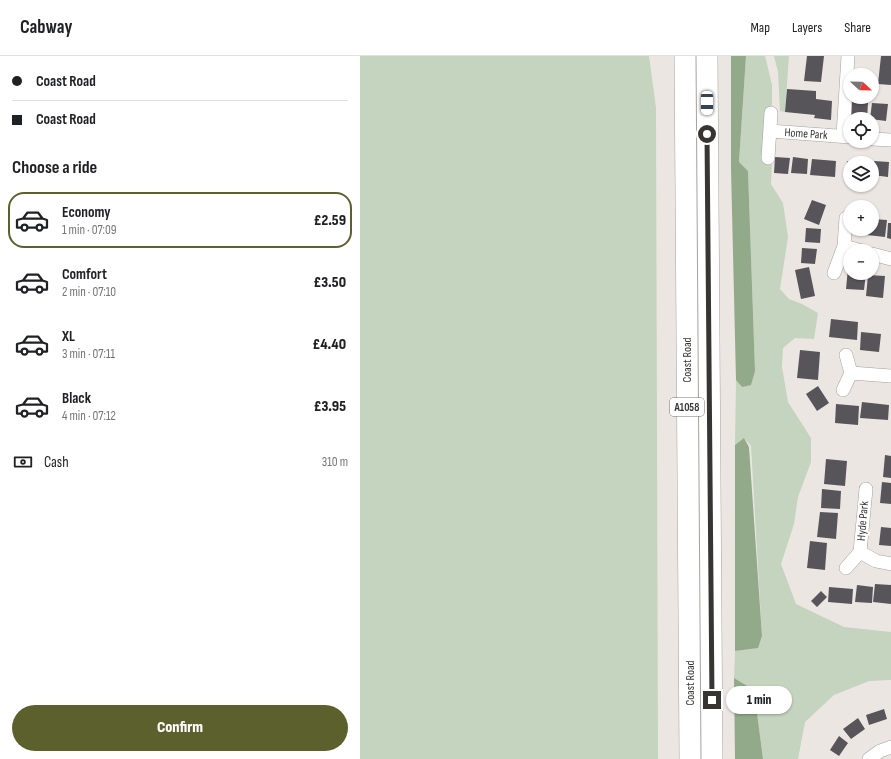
<!DOCTYPE html>
<meta charset="utf-8">
<style>
:root{--surface:#fff;--page:#f2f2f2;--text:#202124;--muted:#757577;--line:#e0e0e0;--accent:#5c602d}
body{margin:0;font-family:"Sofia Sans Condensed",sans-serif;background:var(--page);color:var(--text);height:100vh;display:flex;flex-direction:column;font-size:15px;white-space:nowrap}
*{box-sizing:border-box;margin:0}
p{font-size:13px;color:var(--muted)}
.icon{flex:none;width:22px;height:22px;fill:none;stroke:currentColor;stroke-width:2;stroke-linecap:round;stroke-linejoin:round}
.map{position:relative;flex:1;overflow:hidden}
.drawer{display:flex;flex-direction:column;background:var(--surface);width:360px}
.drawer>*{flex:none}
.guide{display:grid;align-content:center;height:88px;padding:0 12px;background:var(--surface)}
.needle{width:26px;rotate:112deg}
.tools{position:absolute;left:483px;top:12px;display:grid;gap:8px}
.tools a{display:grid;place-items:center;width:36px;height:36px;border-radius:50%;background:var(--surface);box-shadow:0 1px 3px #0004;font-size:20px}
.end{position:absolute;width:18px;height:18px;margin:-9px;border:5px solid #373534;background:#fff;box-shadow:0 0 0 2px #fff}
.from{border-radius:50%}
.bubble{position:absolute;height:28px;border-radius:14px;background:var(--surface);box-shadow:0 1px 3px #0004;font-size:13px;font-weight:800;line-height:28px;text-align:center}
.car{position:absolute;width:12px;height:24px;margin:-12px -6px;border-radius:5px;box-shadow:0 0 3px 1px #0007;background:linear-gradient(#fff 24%,#345 0 40%,#fff 0 76%,#345 0 86%,#fff 0)}
.guide b{display:flex;align-items:center;gap:14px;height:38px;font-size:15px}
.guide b+b{border-top:1px solid var(--line)}
.guide i{width:10px;height:10px;background:var(--text)}
ul{padding:0;list-style:none}
li{display:flex;align-items:center;gap:12px;height:56px;margin:0 8px 6px;padding:0 4px;border:2px solid transparent;border-radius:16px}
li div{flex:1}
li b{display:block;font-size:15px}
li em{font-style:normal;font-weight:800}
li.selected{border-color:var(--accent)}
li>.icon{width:36px;height:36px;stroke-width:1.5}
h2{padding:0 12px;font-size:18px;line-height:48px}
.pay{display:flex;align-items:center;gap:10px;height:44px;padding:0 12px;font-size:15px}
.pay p{margin-inline-start:auto}
.primary-button{display:flex;gap:8px;margin-top:auto;padding:8px 12px}
.primary-button a{flex:1;height:46px;border-radius:24px;background:var(--accent);color:#fff;font-size:16px;font-weight:800;line-height:46px;text-align:center}
header{display:flex;align-items:center;gap:24px;box-sizing:border-box;height:56px;padding:0 20px;background:var(--surface);border-bottom:1px solid var(--line)}
header strong{font-size:19px}
nav{display:flex;gap:22px;margin-inline-start:auto;font-size:14px}
main{display:flex;flex:1;min-height:0}
.map>svg:first-child{display:block}
.green{fill:#c4d4be}
.forest{fill:#92a98a}
.building{fill:#58555a}
.lines{fill:none;stroke-linecap:round;stroke-linejoin:round}
.minor-casing{stroke:#a6a09e;stroke-width:14}
.trunk-casing{stroke:#a6a09e;stroke-width:22}
.minor{stroke:#fff;stroke-width:13}
.trunk{stroke:#fff;stroke-width:21}
.route{stroke:#373534;stroke-width:5}
.labels{text-anchor:middle;dominant-baseline:central;stroke-width:4;stroke-linejoin:round;paint-order:stroke}
.shield{fill:#fff;stroke:#737271;stroke-width:1}
.shield-label{font-size:11px;font-weight:bold;fill:#373534}
.street-label{font-size:12px;fill:#373534;stroke:#fff}
</style>
<header>
<strong>Cabway</strong>
<nav><a>Map</a><a>Layers</a><a>Share</a></nav>
</header>
<main>
<section class="drawer">
<div class="guide">
<b><i class="from"></i>Coast Road</b>
<b><i></i>Coast Road</b>
</div>
<h2>Choose a ride</h2>
<ul>
<li class="selected"><svg class="icon" aria-label="car" viewBox="0 0 24 24"><path d="M5 17H2v-5l4-1 3-4h7l3 4 3 1v5h-3M9 17h6M6 11h13"/><circle cx="7" cy="17" r="2"/><circle cx="17" cy="17" r="2"/></svg><div><b>Economy</b><p>1 min · 07:09</p></div><em>£2.59</em></li>
<li><svg class="icon" aria-label="car" viewBox="0 0 24 24"><path d="M5 17H2v-5l4-1 3-4h7l3 4 3 1v5h-3M9 17h6M6 11h13"/><circle cx="7" cy="17" r="2"/><circle cx="17" cy="17" r="2"/></svg><div><b>Comfort</b><p>2 min · 07:10</p></div><em>£3.50</em></li>
<li><svg class="icon" aria-label="car" viewBox="0 0 24 24"><path d="M5 17H2v-5l4-1 3-4h7l3 4 3 1v5h-3M9 17h6M6 11h13"/><circle cx="7" cy="17" r="2"/><circle cx="17" cy="17" r="2"/></svg><div><b>XL</b><p>3 min · 07:11</p></div><em>£4.40</em></li>
<li><svg class="icon" aria-label="car" viewBox="0 0 24 24"><path d="M5 17H2v-5l4-1 3-4h7l3 4 3 1v5h-3M9 17h6M6 11h13"/><circle cx="7" cy="17" r="2"/><circle cx="17" cy="17" r="2"/></svg><div><b>Black</b><p>4 min · 07:12</p></div><em>£3.95</em></li>
</ul>
<div class="pay"><svg class="icon" aria-label="cash" viewBox="0 0 24 24"><path d="M3 7h18v10H3z"/><circle cx="12" cy="12" r="2"/></svg>Cash<p>310 m</p></div>
<div class="primary-button"><a>Confirm</a></div>
</section>
<div class="map">
<svg width="531" height="703" viewBox="0 0 531 703">
<rect width="100%" height="100%" fill="#ece6e3"/>
<path class="green" d="M0 0H289L296 52 298 703H0Z
M386 0H405L412 29V53H405L404 105H412L411 128 423 147 428 181 420 233 429 243 442 248 458 257 454 283 435 282 423 292 422 311 428 346 451 382V406L438 441 434 468 421 508 436 548 484 571 531 576V624L509 625 474 639 445 666 438 703H403L394 634 374 622 375 595 397 592 402 580 391 390 384 382 375 389 376 324 382 331 395 315 388 115 379 107Z
M414 0H429L425 56 420 55 418 16Z"/>
<path class="forest" d="M371 0H386L379 106 388 115 395 315 391 329 382 331 376 324 371 113Z
M384 382 389 391 402 580 398 592 375 595V389Z
M374 622 394 634 403 703H375Z"/>
<path class="building" d="M447 0H464L461 26 444 25Z
M521 0H531V29L518 28Z
M427 33 456 35V43L472 45 471 64 454 62 455 59 425 56Z
M492 46 508 47 507 63H491Z
M512 47 528 48 526 65 510 63Z
M415 101 430 102 428 118 414 117Z
M433 101 448 103 447 118 431 117Z
M452 103 476 105 475 121 450 119Z
M487 105 490 106V120L486 119Z
M514 105 529 106 528 121 513 119Z
M452 144 466 149 459 169 444 163Z
M512 163 527 164 525 181 498 178 499 173H512Z
M528 167H531V183L527 182Z
M446 172 461 173 460 187 445 186Z
M442 192 457 193 455 208 441 207Z
M449 211 455 240 441 243 435 214Z
M488 212H490V217H506L504 234 486 233Z
M508 219 525 220 523 242 506 240Z
M471 263 498 266 497 284 469 281Z
M501 276 521 278 519 296 500 294Z
M440 294 460 296 458 324 437 322Z
M458 330 469 347 457 355 446 338Z
M502 346 529 349 528 364 500 362Z
M476 348 499 350 498 369 475 367Z
M525 399 531 400V422L523 421Z
M466 403 487 405 485 430 464 428Z
M522 426 531 427V448L520 447Z
M462 433 481 435 480 453 461 452Z
M460 456 478 457 476 483 457 481Z
M521 471 531 472V490L519 489Z
M450 485 467 487 465 514 447 512Z
M515 528 531 529V548L513 546Z
M497 529 513 531 512 547 495 546Z
M469 531 493 533 492 548 468 546Z
M461 535 467 541 457 551 451 545Z
M524 653 527 663 509 669 506 659Z
M498 662 505 673 491 683 483 673Z
M479 680 488 687 479 700 470 694Z"/>
<g class="lines">
<defs>
<path id="minor" d="M410 75 490 81
M483 80 488 0
M512 83 531 84
M408 102 411 57
M484 190 502 195
M512 198 531 203
M474 217 484 190 486 162
M491 317 531 320
M483 334 491 317 486 299
M500 496 516 505 531 508
M486 512 500 496 506 433
M509 703 520 695 531 691"/>
<path id="trunk" d="M325 0 330 703
M347 0 352 703"/>
</defs>
<use href="#minor" class="minor-casing"/>
<use href="#trunk" class="trunk-casing"/>
<use href="#minor" class="minor"/>
<use href="#trunk" class="trunk"/>
</g>
<g class="lines">
<path class="route" d="M347 78 352 644"/>
</g>
<g class="labels">
<rect class="shield" x="310" y="342" width="34" height="18" rx="3"/>
<g class="shield-label">
<text x="327" y="351">A1058</text>
</g>
<g class="street-label">
<text transform="translate(446 78) rotate(4)">Home Park</text>
<text transform="translate(327 304) rotate(-90)">Coast Road</text>
<text transform="translate(503 465) rotate(-85)">Hyde Park</text>
<text transform="translate(330 627) rotate(-90)">Coast Road</text>
</g>
</g>
</svg>
<div class="tools">
<a><svg class="needle" viewBox="-14 -14 28 28"><path d="M0-13l5 13h-10z" fill="#e53935"/><path d="M0 13l5-13h-10z" fill="#757577"/></svg></a>
<a><svg class="icon" aria-label="locate" viewBox="0 0 24 24"><circle cx="12" cy="12" r="6"/><path d="M12 2v4M12 18v4M2 12h4M18 12h4"/></svg></a>
<a><svg class="icon" aria-label="layers" viewBox="0 0 24 24"><path d="M12 4l9 5-9 5-9-5zM3 14l9 5 9-5"/></svg></a>
<a>+</a>
<a>−</a>
</div>
<i class="end from" style="left:347px;top:78px"></i>
<i class="end" style="left:352px;top:644px"></i>
<div class="bubble" style="left:366px;top:630px;width:66px">1 min</div>
<i class="car" style="left:347px;top:47px;rotate:180deg"></i>
</div>
</main>
